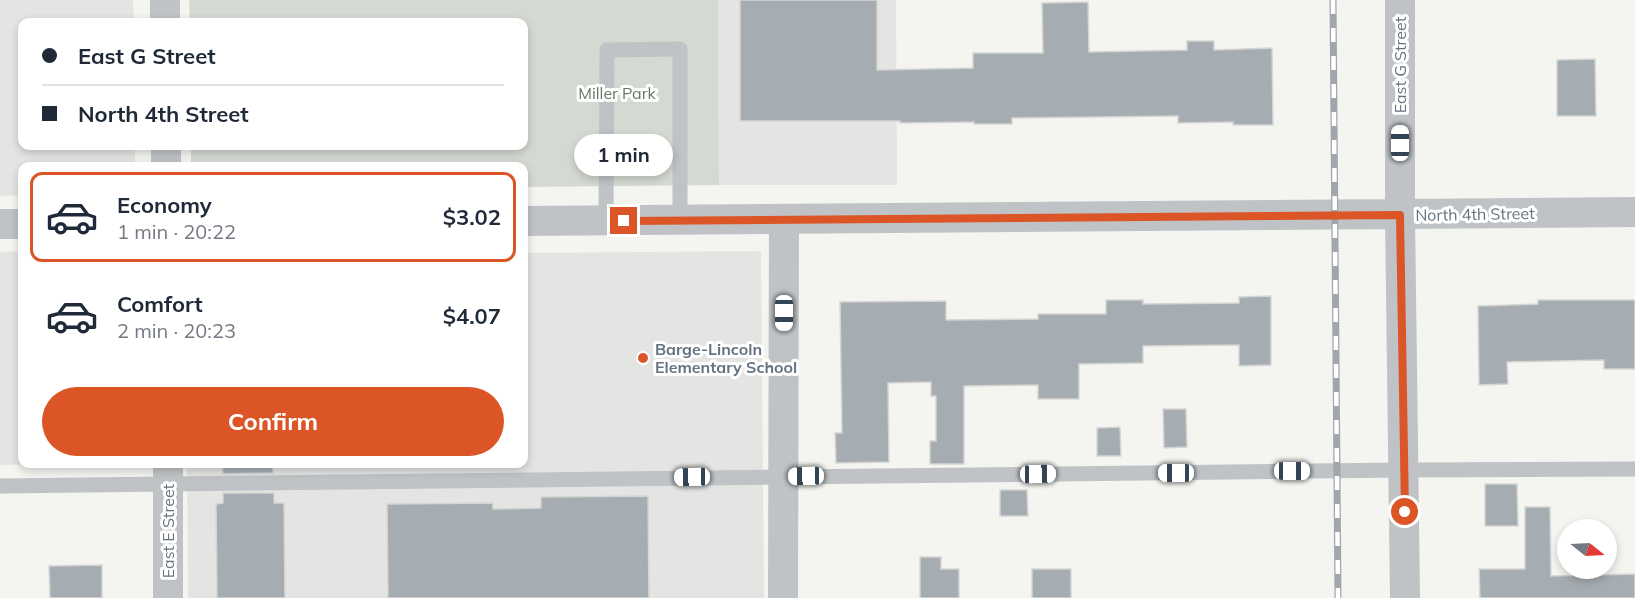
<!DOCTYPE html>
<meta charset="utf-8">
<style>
:root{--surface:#fff;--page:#f2f2f3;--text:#1f2937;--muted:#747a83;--line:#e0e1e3;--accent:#dc5527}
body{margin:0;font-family:Mulish,sans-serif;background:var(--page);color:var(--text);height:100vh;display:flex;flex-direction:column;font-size:22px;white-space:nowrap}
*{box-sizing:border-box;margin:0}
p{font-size:20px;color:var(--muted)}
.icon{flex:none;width:33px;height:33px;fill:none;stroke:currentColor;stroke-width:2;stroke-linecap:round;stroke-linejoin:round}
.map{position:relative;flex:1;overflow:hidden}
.sheet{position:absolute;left:18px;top:162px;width:510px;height:306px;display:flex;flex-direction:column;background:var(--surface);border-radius:12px;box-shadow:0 3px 9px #0003}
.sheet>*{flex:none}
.banner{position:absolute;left:18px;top:18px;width:510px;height:132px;border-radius:12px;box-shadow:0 3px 9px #0003;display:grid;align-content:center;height:132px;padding:0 24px;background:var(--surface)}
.needle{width:39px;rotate:108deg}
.fabs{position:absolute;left:1557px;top:519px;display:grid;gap:12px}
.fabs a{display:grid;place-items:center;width:60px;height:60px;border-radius:50%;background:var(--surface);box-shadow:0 3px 9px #0003;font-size:30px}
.end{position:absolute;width:27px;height:27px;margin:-14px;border:8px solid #dc5527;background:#fff;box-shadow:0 0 0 3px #fff}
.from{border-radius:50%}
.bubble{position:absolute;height:42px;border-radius:21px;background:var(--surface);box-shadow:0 3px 9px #0003;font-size:20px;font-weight:700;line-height:42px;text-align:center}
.car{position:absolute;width:18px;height:36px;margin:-18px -9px;border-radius:8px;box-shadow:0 0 4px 2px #0007;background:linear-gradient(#fff 24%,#345 0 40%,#fff 0 76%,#345 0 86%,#fff 0)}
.banner b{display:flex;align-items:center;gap:21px;height:57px;font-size:22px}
.banner b+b{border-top:2px solid var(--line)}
.banner i{width:15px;height:15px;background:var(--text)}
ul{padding:10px 0 0;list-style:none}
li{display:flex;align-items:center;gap:18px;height:90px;margin:0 12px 9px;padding:0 12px;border:3px solid transparent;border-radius:12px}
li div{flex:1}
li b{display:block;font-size:22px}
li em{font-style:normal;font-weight:700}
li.on{border-color:var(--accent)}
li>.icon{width:54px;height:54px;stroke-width:1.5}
.action{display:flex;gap:12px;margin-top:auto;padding:12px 24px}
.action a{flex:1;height:69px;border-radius:36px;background:var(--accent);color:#fff;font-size:24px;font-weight:700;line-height:69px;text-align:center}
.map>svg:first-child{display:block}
.built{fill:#e4e5e3}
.green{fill:#d4dad1}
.building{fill:#a6adb2;stroke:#d5d5d3;stroke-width:1.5}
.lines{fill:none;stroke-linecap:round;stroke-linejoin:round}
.service{stroke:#bfc3c6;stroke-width:15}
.minor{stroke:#bfc3c6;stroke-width:30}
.rail-casing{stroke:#a0a6ab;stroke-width:7}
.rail{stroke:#fff;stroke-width:4.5;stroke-dasharray:14;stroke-linecap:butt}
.route{stroke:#dc5527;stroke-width:8}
.poi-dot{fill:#dc5527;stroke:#fff;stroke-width:2}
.labels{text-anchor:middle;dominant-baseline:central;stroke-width:6;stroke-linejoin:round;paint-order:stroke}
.street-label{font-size:16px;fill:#647380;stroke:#fff}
.park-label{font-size:16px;fill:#667762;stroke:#fff}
.poi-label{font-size:16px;font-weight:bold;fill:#647380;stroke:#fff;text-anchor:start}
</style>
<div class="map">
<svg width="1635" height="598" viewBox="0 0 1635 598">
<rect width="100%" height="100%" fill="#f4f4f0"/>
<path class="built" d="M0 0H133L134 22H22V146H135V166H22V195L0 196Z
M718 0H896L897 185H719Z
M22 251V464H70L0 465V252Z
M761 251 764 598H188L187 464H524V253Z"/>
<path class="green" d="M189 0H718L719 185 524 187V166H191V146H524V22H190Z"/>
<path class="building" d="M740 0H877V70L973 68V53H1043L1042 3 1088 2 1089 52 1187 50V41H1214V50L1272 48 1273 125H1233V122L1178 123V116L1012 118V124H974V122L900 123V121H740Z
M1595 59 1596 116H1557V60Z
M1271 296V365L1239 366V345L1143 346V363L1079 364V399H1038V385L964 386V464H930V441H936V396H931V382L888 383 889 462 836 463 835 433H842L840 302 946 301V320L1038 319V314H1106V300H1143V304L1239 303V297Z
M1538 300H1635V369H1604V360L1507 362 1508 384 1479 385 1478 306 1538 304Z
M1163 409H1186L1187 447 1164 448Z
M1120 427 1121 456H1097V428Z
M222 464H273V473L223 474Z
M1485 484H1517L1518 526H1485Z
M1000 490H1027L1028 516H1000Z
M223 493H274V503H284L285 598H217L216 504 223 503Z
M648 496 649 598H388L387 504 493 503V509L541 508V497Z
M1525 507H1550L1551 576 1635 574V598H1480L1479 569H1525Z
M920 557H941V569H959V598H920Z
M102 565V598H50L49 566Z
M1032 569H1071V598H1032Z"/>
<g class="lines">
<path class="service" d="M606 221 607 50 680 49V221
M0 486 1404 470 1635 469"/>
<path class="minor" d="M165 0V22
M1400 0V215L1405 598
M166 146V166
M524 221 1635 212
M0 224H22
M168 598V464
M783 598 784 220"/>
<defs>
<path id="rail" d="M1333 0 1338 598"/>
</defs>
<use href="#rail" class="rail-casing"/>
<use href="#rail" class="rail"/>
</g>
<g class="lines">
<path class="route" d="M624 221 1400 215 1405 512"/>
</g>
<circle class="poi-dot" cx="643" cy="358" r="6"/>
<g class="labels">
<g class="street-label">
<text transform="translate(1400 65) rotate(-90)">East G Street</text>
<text transform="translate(1475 214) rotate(-1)">North 4th Street</text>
<text transform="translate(168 531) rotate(-90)">East E Street</text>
</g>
<g class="park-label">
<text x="617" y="93">Miller Park</text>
</g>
<g class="poi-label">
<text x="655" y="349">Barge-Lincoln<tspan x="655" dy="18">Elementary School</tspan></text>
</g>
</g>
</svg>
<div class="fabs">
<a><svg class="needle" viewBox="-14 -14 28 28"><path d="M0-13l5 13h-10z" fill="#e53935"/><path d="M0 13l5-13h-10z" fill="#747a83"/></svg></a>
</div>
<i class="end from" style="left:1405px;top:512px"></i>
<i class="end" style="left:624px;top:221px"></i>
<div class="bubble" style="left:574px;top:134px;width:99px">1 min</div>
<i class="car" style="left:1400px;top:143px;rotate:0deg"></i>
<i class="car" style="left:784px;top:313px;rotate:180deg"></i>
<i class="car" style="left:1292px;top:471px;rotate:90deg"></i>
<i class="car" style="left:1176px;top:473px;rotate:270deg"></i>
<i class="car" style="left:1038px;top:474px;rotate:89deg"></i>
<i class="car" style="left:806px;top:476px;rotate:269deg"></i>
<i class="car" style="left:692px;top:477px;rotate:269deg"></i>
<div class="banner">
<b><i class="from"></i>East G Street</b>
<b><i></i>North 4th Street</b>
</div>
<section class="sheet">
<ul>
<li class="on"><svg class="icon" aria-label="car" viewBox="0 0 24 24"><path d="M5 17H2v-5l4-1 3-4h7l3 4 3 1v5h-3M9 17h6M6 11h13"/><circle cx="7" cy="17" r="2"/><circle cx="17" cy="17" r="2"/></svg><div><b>Economy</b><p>1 min · 20:22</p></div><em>$3.02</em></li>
<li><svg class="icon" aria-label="car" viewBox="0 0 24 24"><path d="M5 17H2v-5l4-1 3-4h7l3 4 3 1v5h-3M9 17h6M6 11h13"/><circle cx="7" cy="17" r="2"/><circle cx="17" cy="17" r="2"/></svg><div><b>Comfort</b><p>2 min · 20:23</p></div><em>$4.07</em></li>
</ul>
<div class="action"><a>Confirm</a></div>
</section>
</div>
